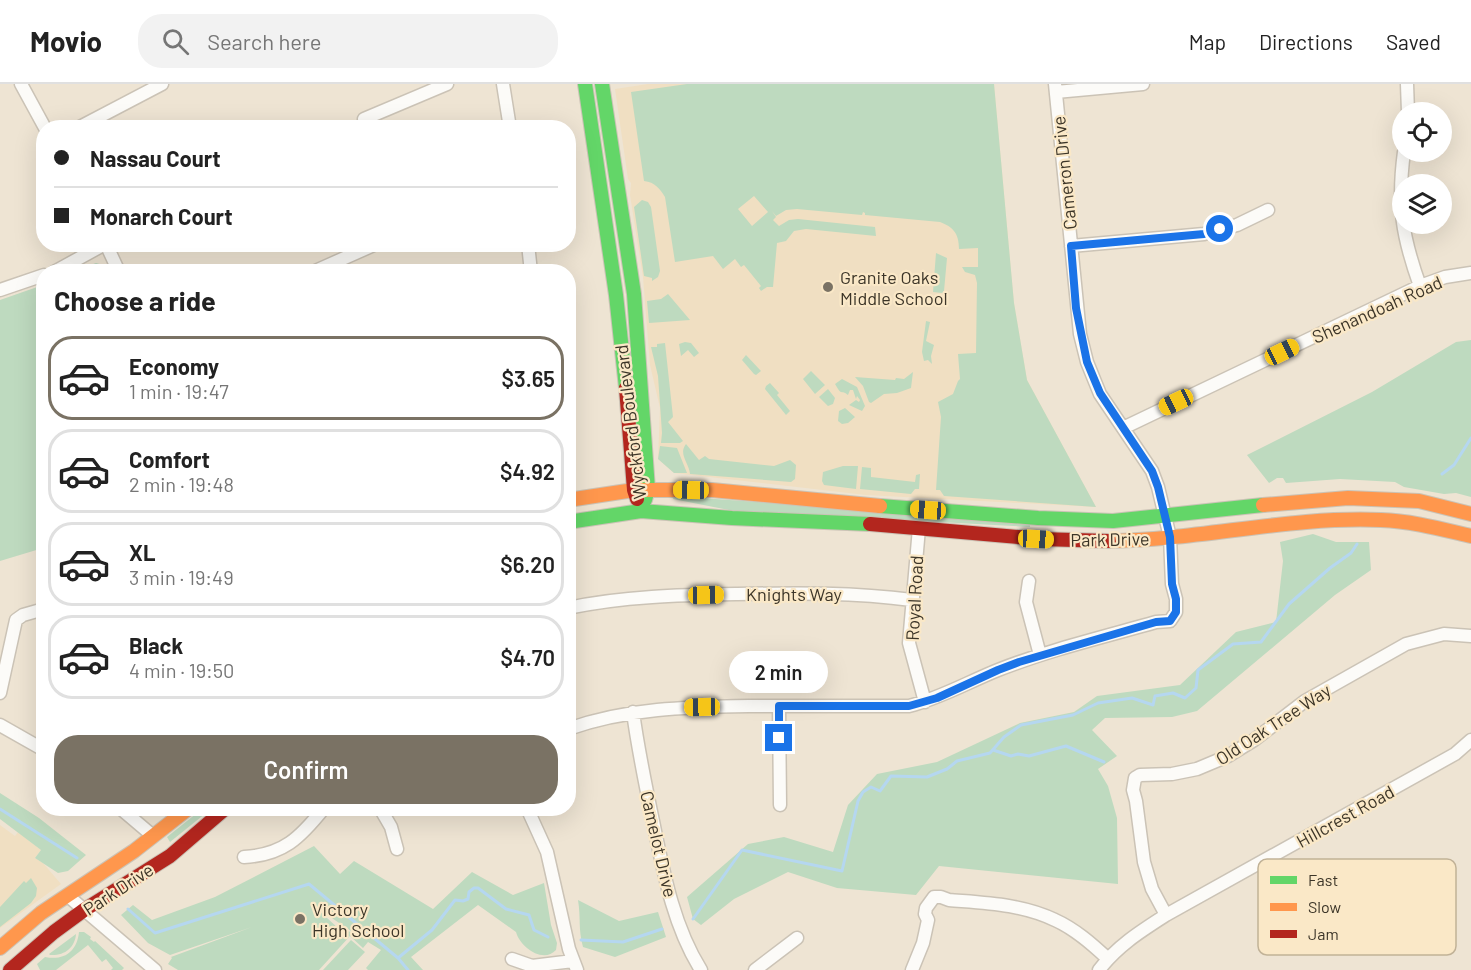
<!DOCTYPE html>
<meta charset="utf-8">
<style>
:root{--surface:#fff;--page:#f2f2f2;--text:#222;--muted:#767676;--line:#e0e0e0;--accent:#7a7264}
body{margin:0;font-family:Barlow,sans-serif;background:var(--page);color:var(--text);height:100vh;display:flex;flex-direction:column;font-size:22px;white-space:nowrap}
*{box-sizing:border-box;margin:0}
p{font-size:20px;color:var(--muted)}
.icon{flex:none;width:33px;height:33px;fill:none;stroke:currentColor;stroke-width:2;stroke-linecap:round;stroke-linejoin:round}
.map{position:relative;flex:1;overflow:hidden}
.details{position:absolute;left:36px;top:180px;width:540px;height:552px;display:flex;flex-direction:column;background:var(--surface);border-radius:24px;box-shadow:0 6px 24px #0002}
.details>*{flex:none}
.hud{position:absolute;left:36px;top:36px;width:540px;height:132px;border-radius:24px;box-shadow:0 6px 24px #0002;display:grid;align-content:center;height:132px;padding:0 18px;background:var(--surface)}
.fabs{position:absolute;left:1392px;top:18px;display:grid;gap:12px}
.fabs a{display:grid;place-items:center;width:60px;height:60px;border-radius:50%;background:var(--surface);box-shadow:0 6px 24px #0002;font-size:30px}
.end{position:absolute;width:27px;height:27px;margin:-14px;border:8px solid #1a73e8;background:#fff;box-shadow:0 0 0 3px #fff}
.from{border-radius:50%}
.bubble{position:absolute;height:42px;border-radius:21px;background:var(--surface);box-shadow:0 6px 24px #0002;font-size:20px;font-weight:600;line-height:42px;text-align:center}
.car{position:absolute;width:18px;height:36px;margin:-18px -9px;border-radius:8px;box-shadow:0 0 4px 2px #0007;background:linear-gradient(#f5c518 24%,#345 0 40%,#f5c518 0 76%,#345 0 86%,#f5c518 0)}
.hud b{display:flex;align-items:center;gap:21px;height:57px;font-size:22px}
.hud b+b{border-top:2px solid var(--line)}
.hud i{width:15px;height:15px;background:var(--text)}
ul{padding:0;list-style:none}
li{display:flex;align-items:center;gap:18px;height:84px;margin:0 12px 9px;padding:0 6px;border:3px solid var(--line);border-radius:24px}
li div{flex:1}
li b{display:block;font-size:22px}
li em{font-style:normal;font-weight:600}
li.selected{border-color:var(--accent)}
li>.icon{width:54px;height:54px;stroke-width:1.5}
h2{padding:0 18px;font-size:27px;line-height:72px}
.action{display:flex;gap:12px;margin-top:auto;padding:12px 18px}
.action a{flex:1;height:69px;border-radius:24px;background:var(--accent);color:#fff;font-size:24px;font-weight:600;line-height:69px;text-align:center}
header{display:flex;align-items:center;gap:36px;box-sizing:border-box;height:84px;padding:0 30px;background:var(--surface);border-bottom:2px solid var(--line)}
header strong{font-size:28px}
nav{display:flex;gap:33px;margin-inline-start:auto;font-size:21px}
.search{width:420px;height:54px;background:var(--page);display:flex;align-items:center;gap:15px;box-sizing:border-box;padding:0 21px;border-radius:24px;color:var(--muted);font-size:22px}
.map>svg:first-child{display:block}
.built{fill:#f0dfc2}
.green{fill:#bedabf;fill-rule:evenodd}
.lines{fill:none;stroke-linecap:round;stroke-linejoin:round}
.stream{stroke:#b5d7f0;stroke-width:3}
.street-casing{stroke:#cbc3b6;stroke-width:15}
.fast-casing{stroke:#cbc3b6;stroke-width:16}
.slow-casing{stroke:#cbc3b6;stroke-width:16}
.jam-casing{stroke:#cbc3b6;stroke-width:16}
.street{stroke:#fcfbf8;stroke-width:12}
.fast{stroke:#63d668;stroke-width:14}
.slow{stroke:#ff974d;stroke-width:14}
.jam{stroke:#b3261e;stroke-width:14}
.route{stroke:#1a73e8;stroke-width:8}
.poi-dot{fill:#7a7264;stroke:#fae8c7;stroke-width:2}
.labels{text-anchor:middle;dominant-baseline:central;stroke-width:4.5;stroke-linejoin:round;paint-order:stroke}
.street-label{font-size:18px;fill:#3c3528;stroke:#fae8c7}
.poi-label{font-size:18px;fill:#3c3528;stroke:#fae8c7;text-anchor:start}
.key{fill:#fae8c7;stroke:#c1b297;stroke-width:1.5}
.key-label{font-size:16px;fill:#3c3528}
</style>
<header>
<strong>Movio</strong>
<div class="search"><svg class="icon" aria-label="search" viewBox="0 0 24 24"><circle cx="10" cy="10" r="6"/><path d="M15 15l6 6"/></svg>Search here</div>
<nav><a>Map</a><a>Directions</a><a>Saved</a></nav>
</header>
<div class="map">
<svg width="1471" height="886" viewBox="0 0 1471 886">
<rect width="100%" height="100%" fill="#eee4d3"/>
<path class="built" d="M648 0H994L1014 219 1027 296 1096 423 866 411 674 389 658 375 660 324 650 281 643 193 630 111 631 99 628 95 615 5Z
M0 741 15 752 18 748 41 766 35 774 43 779 61 800 0 844Z"/>
<path class="green" d="M687 0H994L1014 219 1027 296 1096 423 944 412 940 406H936L941 333 938 318 953 310 958 297 960 295 958 270 976 269 977 199 975 191 965 188 962 183H978V164L959 165C959 149 953 143 940 138L865 131V129L863 128 862 131 797 125 786 126 776 132 772 127 776 133 773 136 779 142 789 136 798 135 875 143 876 152 806 145 794 147 786 157 777 159 773 203H767L761 207 759 204 761 202 744 181 741 183 735 175 723 185 713 172 675 178 665 113C660 105 655 98 644 97L631 8ZM754 112 768 128 752 142 738 125Z
M642 116 648 118 651 123 660 187 658 193 652 197V194L644 192 634 123Z
M936 169 947 174 944 207 942 209 933 208Z
M96 179 103 181 106 187H75Z
M43 201V464L0 477V216Z
M668 210 690 236 649 239 647 217 661 215Z
M926 237 930 238 926 257 934 261 931 272 932 280 928 276 924 277 922 268Z
M1471 256V413L1456 409 1444 410 1404 403 1395 398 1340 395 1286 399 1283 394H1277L1269 399 1247 371 1372 308 1456 258Z
M685 258 691 259 699 269 694 273 688 266 681 272 679 260Z
M665 259 673 333 668 338 683 357 680 359H661L662 349 658 292 651 263H657V260Z
M746 271 761 287 756 291 754 290 742 276Z
M811 287 825 301 815 310 803 295Z
M913 288 911 304 897 309 884 310 871 319 869 318 863 302 855 293 895 296 896 294 904 295Z
M842 295 857 303 865 322 862 327 849 321 856 316 859 318 860 316 857 312 856 315 853 306H850L848 311C840 304 843 314 835 300Z
M770 299 779 309 777 311 790 327 786 331 765 305 766 302Z
M828 305 835 314 833 320 828 322 819 313Z
M845 324 855 333 848 339 842 340 838 337 839 327Z
M686 360 699 376 705 372 709 375 774 382 790 376 796 381 795 395 791 398 690 390C689 379 678 370 686 360Z
M660 362 677 364 687 389H674L658 375Z
M843 382H858L856 405 824 401 822 397 823 388Z
M862 383 871 384V393L915 398 916 391 920 390 919 405H915L911 410 860 405Z
M674 412 1030 438V443L734 427 673 415Z
M1313 450 1336 458H1369L1371 486 1335 511 1197 627 1172 633 1105 634 1092 646 1117 672 1098 685 1108 702 1117 734 1118 800 939 782 916 811 837 804 788 788 734 815 701 841 693 835 687 813 748 760 784 753 833 768 848 721 877 690 937 678 1020 639 1074 628 1097 612 1180 601 1236 548 1276 538 1283 477 1280 458Z
M0 709 39 734 86 771 68 787 58 789 35 774 41 766 0 735Z
M202 725H211L170 758 167 753Z
M314 762 340 790 354 777 433 825 472 788 513 811 544 799 551 841 557 859 556 866C543 880 520 863 516 848L478 821 411 873 423 886H368L366 884 381 866 368 858 363 864 350 852 319 886H178L168 880 172 874 171 873 252 843 170 871 148 859 121 831 133 821 152 836 215 813ZM316 824H317L354 849 338 844Z
M31 794 37 804 36 812 31 819 0 843V823L24 797 26 799Z
M578 816 619 837 658 828 666 853 615 873 583 863C578 845 581 834 578 816Z
M79 848H84L91 853 90 855 94 858 95 857 124 884 122 886H111L113 884 106 875 102 878 88 861 56 886H40L37 880 45 873C65 877 77 867 79 848Z
M76 850C75 864 64 872 50 871L49 870Z
M351 856 365 868 348 886H323Z"/>
<g class="lines">
<path class="stream" d="M1442 390 1454 381 1471 354
M993 666 1011 672 1018 670 1029 672 1066 662 1104 678
M0 725 77 774
M128 825 155 849 309 800 398 874 408 886
M693 835 742 766 842 787 858 717 863 708 871 703 880 707 891 692 927 693 947 685 957 677 990 669 1004 653 1021 641 1073 631 1098 619 1132 614 1153 621 1155 612 1173 609 1185 614 1196 604 1198 586 1233 560 1261 558 1289 520 1330 484 1351 469 1357 460
M581 856 623 858 662 845
M398 874 432 846 455 816 463 817 468 815 469 808 474 804H478L506 825 529 831 534 846 548 853"/>
<defs>
<path id="street" d="M21 0 45 44
M503 0 510 44
M1407 0 1408 28
M1056 8 1143 0
M364 35 447 0
M78 44 162 0
M1404 68C1397 120 1402 152 1420 202
M106 160 119 188
M528 160 531 188
M1071 162 1204 150 1237 141 1268 126
M54 188 105 160
M313 188 376 160
M0 206 44 191
M1123 344 1420 202 1445 193 1471 189
M919 444 909 559 925 618
M1029 497 1026 518 1040 571
M568 524C623 512 682 511 737 510 796 509 854 508 912 516
M0 609 16 536 23 531 44 525
M779 622 780 721
M633 628C638 666 646 704 654 742 664 791 674 843 701 886
M0 641 44 666
M568 645C627 624 687 623 749 622 802 622 856 622 909 622 941 614 968 598 998 586 1049 566 1103 553 1156 538L1170 537 1176 528V515L1172 500 1170 453 1158 403 1152 387 1100 310 1087 278 1080 250 1055 0
M120 724 153 752
M380 724 391 743 397 765
M527 724 547 768 569 865 577 886
M244 773C283 771 300 754 324 724
M68 812 155 886
M1166 831 1152 805 1144 778 1136 717 1133 706 1135 694 1140 691 1172 690 1197 685 1228 672 1254 656 1305 617 1406 560 1444 550 1471 552
M512 875 532 882 573 877
M755 886 797 854
M912 886 923 859 928 836 925 830 926 824 934 813H941L949 816C985 819 1022 820 1055 836 1075 845 1092 860 1108 875
M1099 886C1117 862 1141 847 1166 831L1455 670 1471 656"/>
<path id="fast" d="M585 0 616 211 626 304
M602 0 634 210 648 405 645 416
M880 422 1038 434 1113 437 1263 421
M568 438 641 427 732 434 870 440"/>
<path id="slow" d="M568 416 634 406H712L880 422
M1263 421 1348 414 1419 417 1471 430
M1109 457C1200 456 1290 432 1381 436 1412 437 1441 445 1471 452
M0 864 41 829 134 767 189 724"/>
<path id="jam" d="M626 304 634 406 637 415
M870 440 1040 455 1109 457
M10 886 54 848 84 826 170 772 226 724"/>
</defs>
<use href="#street" class="street-casing"/>
<use href="#fast" class="fast-casing"/>
<use href="#slow" class="slow-casing"/>
<use href="#jam" class="jam-casing"/>
<use href="#street" class="street"/>
<use href="#fast" class="fast"/>
<use href="#slow" class="slow"/>
<use href="#jam" class="jam"/>
</g>
<g class="lines">
<path class="route" d="M779 654V622H909L937 614 998 586 1019 578 1156 538 1170 537 1176 528V515L1172 500 1170 453 1158 403 1152 387 1100 309 1087 278 1076 224 1071 162 1204 150 1220 145"/>
</g>
<g class="poi-dot">
<circle cx="828" cy="203" r="6"/>
<circle cx="300" cy="835" r="6"/>
</g>
<g class="labels">
<g class="street-label">
<text transform="translate(1064 89) rotate(-96)">Cameron Drive</text>
<text transform="translate(1377 225) rotate(-24)">Shenandoah Road</text>
<text transform="translate(630 338) rotate(-97)">Wyckford Boulevard</text>
<text transform="translate(1110 455) rotate(-1)">Park Drive</text>
<text x="794" y="510">Knights Way</text>
<text transform="translate(914 514) rotate(-87)">Royal Road</text>
<text transform="translate(1273 640) rotate(-33)">Old Oak Tree Way</text>
<text transform="translate(1345 732) rotate(-29)">Hillcrest Road</text>
<text transform="translate(659 760) rotate(77)">Camelot Drive</text>
<text transform="translate(118 805) rotate(-33)">Park Drive</text>
</g>
<g class="poi-label">
<text x="840" y="193">Granite Oaks<tspan x="840" dy="21">Middle School</tspan></text>
<text x="312" y="825">Victory<tspan x="312" dy="21">High School</tspan></text>
</g>
</g>
<rect x="1258" y="775" width="198" height="96" rx="9" class="key"/>
<rect x="1270" y="792" width="27" height="8" fill="#63d668"/>
<rect x="1270" y="819" width="27" height="8" fill="#ff974d"/>
<rect x="1270" y="846" width="27" height="8" fill="#b3261e"/>
<g class="key-label">
<text x="1308" y="802">Fast</text>
<text x="1308" y="829">Slow</text>
<text x="1308" y="856">Jam</text>
</g>
</svg>
<div class="fabs">
<a><svg class="icon" aria-label="locate" viewBox="0 0 24 24"><circle cx="12" cy="12" r="6"/><path d="M12 2v4M12 18v4M2 12h4M18 12h4"/></svg></a>
<a><svg class="icon" aria-label="layers" viewBox="0 0 24 24"><path d="M12 4l9 5-9 5-9-5zM3 14l9 5 9-5"/></svg></a>
</div>
<i class="end from" style="left:1220px;top:145px"></i>
<i class="end" style="left:779px;top:654px"></i>
<div class="bubble" style="left:729px;top:567px;width:99px">2 min</div>
<i class="car" style="left:1282px;top:268px;rotate:64deg"></i>
<i class="car" style="left:1176px;top:318px;rotate:245deg"></i>
<i class="car" style="left:691px;top:406px;rotate:271deg"></i>
<i class="car" style="left:928px;top:426px;rotate:274deg"></i>
<i class="car" style="left:1036px;top:455px;rotate:93deg"></i>
<i class="car" style="left:706px;top:511px;rotate:89deg"></i>
<i class="car" style="left:702px;top:623px;rotate:269deg"></i>
<div class="hud">
<b><i class="from"></i>Nassau Court</b>
<b><i></i>Monarch Court</b>
</div>
<section class="details">
<h2>Choose a ride</h2>
<ul>
<li class="selected"><svg class="icon" aria-label="car" viewBox="0 0 24 24"><path d="M5 17H2v-5l4-1 3-4h7l3 4 3 1v5h-3M9 17h6M6 11h13"/><circle cx="7" cy="17" r="2"/><circle cx="17" cy="17" r="2"/></svg><div><b>Economy</b><p>1 min · 19:47</p></div><em>$3.65</em></li>
<li><svg class="icon" aria-label="car" viewBox="0 0 24 24"><path d="M5 17H2v-5l4-1 3-4h7l3 4 3 1v5h-3M9 17h6M6 11h13"/><circle cx="7" cy="17" r="2"/><circle cx="17" cy="17" r="2"/></svg><div><b>Comfort</b><p>2 min · 19:48</p></div><em>$4.92</em></li>
<li><svg class="icon" aria-label="car" viewBox="0 0 24 24"><path d="M5 17H2v-5l4-1 3-4h7l3 4 3 1v5h-3M9 17h6M6 11h13"/><circle cx="7" cy="17" r="2"/><circle cx="17" cy="17" r="2"/></svg><div><b>XL</b><p>3 min · 19:49</p></div><em>$6.20</em></li>
<li><svg class="icon" aria-label="car" viewBox="0 0 24 24"><path d="M5 17H2v-5l4-1 3-4h7l3 4 3 1v5h-3M9 17h6M6 11h13"/><circle cx="7" cy="17" r="2"/><circle cx="17" cy="17" r="2"/></svg><div><b>Black</b><p>4 min · 19:50</p></div><em>$4.70</em></li>
</ul>
<div class="action"><a>Confirm</a></div>
</section>
</div>
